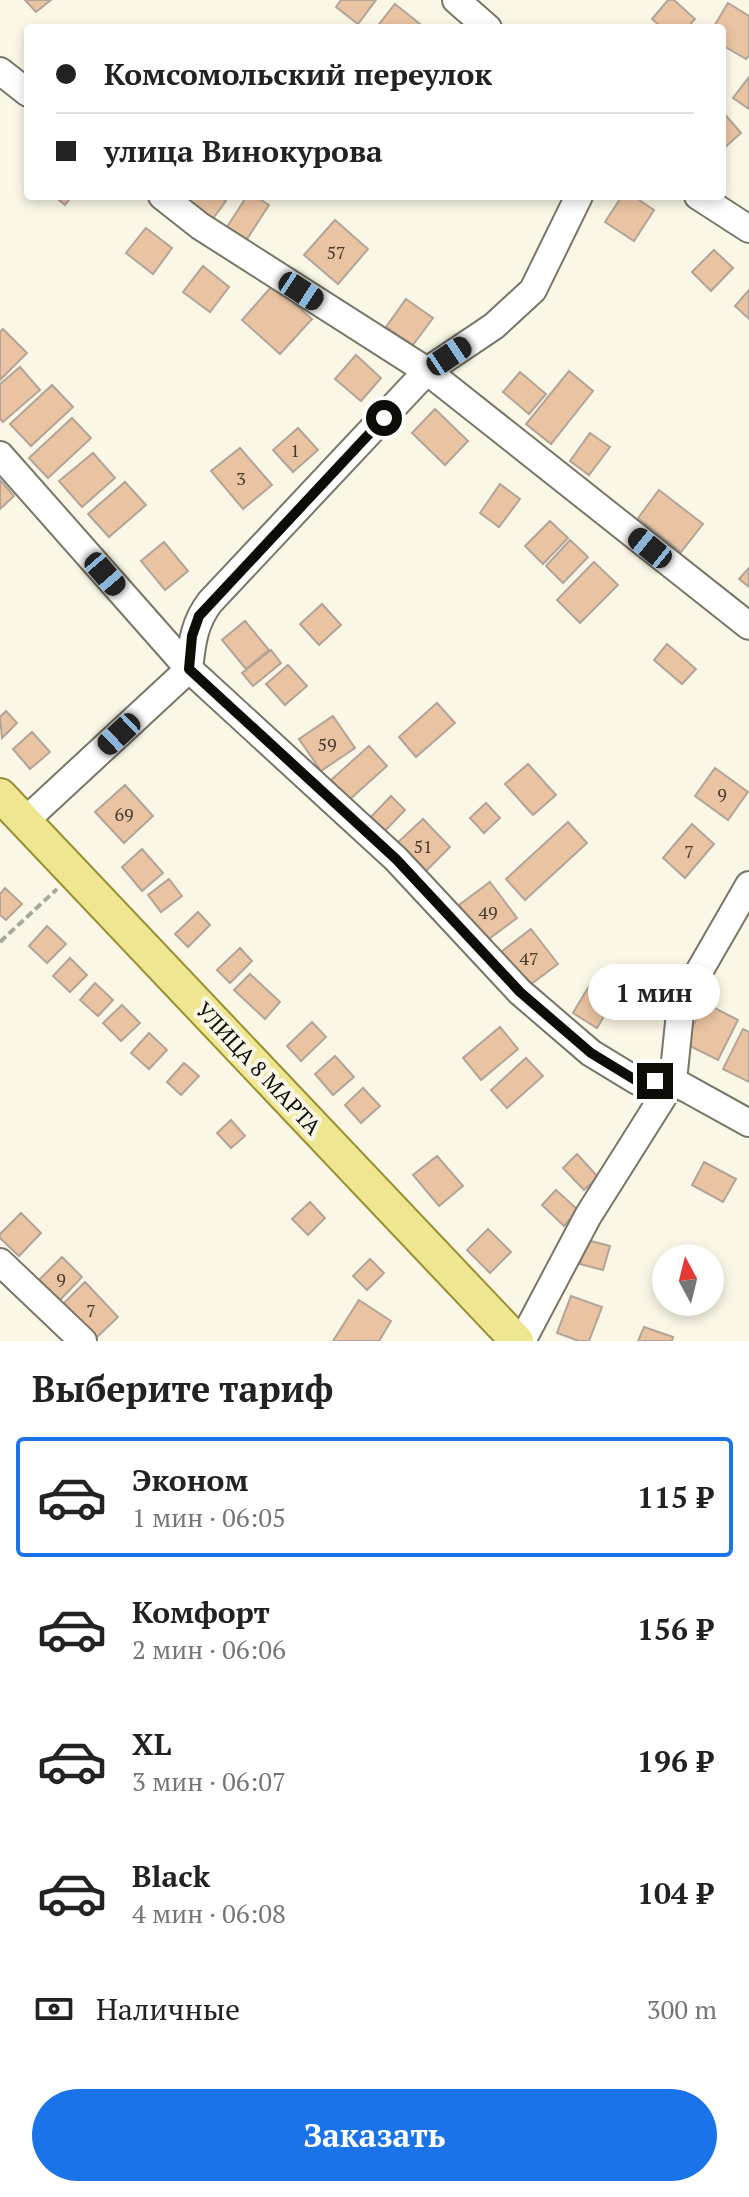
<!DOCTYPE html>
<html lang="ru">
<meta charset="utf-8">
<style>
:root{--surface:#fff;--page:#f6f6f6;--text:#222;--muted:#767676;--line:#e0e0e0;--accent:#1a73e8}
body{margin:0;font-family:"PT Serif",serif;background:var(--page);color:var(--text);height:100vh;display:flex;flex-direction:column;font-size:30px;white-space:nowrap}
*{box-sizing:border-box;margin:0}
p{font-size:26px;color:var(--muted)}
.icon{flex:none;width:44px;height:44px;fill:none;stroke:currentColor;stroke-width:2;stroke-linecap:round;stroke-linejoin:round}
.map{position:relative;height:1341px;overflow:hidden}
.panel{display:flex;flex-direction:column;background:var(--surface);flex:1}
.panel>*{flex:none}
.banner{position:absolute;left:24px;top:24px;width:702px;height:176px;border-radius:8px;box-shadow:0 4px 12px #0003;display:grid;align-content:center;height:176px;padding:0 32px;background:var(--surface)}
.needle{width:52px;rotate:353deg}
.buttons{position:absolute;left:652px;top:1244px;display:grid;gap:16px}
.buttons a{display:grid;place-items:center;width:72px;height:72px;border-radius:50%;background:var(--surface);box-shadow:0 4px 12px #0003;font-size:40px}
.end{position:absolute;width:36px;height:36px;margin:-18px;border:10px solid #0d0c07;background:#fff;box-shadow:0 0 0 4px #fff}
.from{border-radius:50%}
.bubble{position:absolute;height:56px;border-radius:28px;background:var(--surface);box-shadow:0 4px 12px #0003;font-size:26px;font-weight:800;line-height:56px;text-align:center}
.car{position:absolute;width:24px;height:48px;margin:-24px -12px;border-radius:10px;box-shadow:0 0 6px 2px #0007;background:linear-gradient(#222 24%,#8ab4d8 0 40%,#222 0 76%,#8ab4d8 0 86%,#222 0)}
.banner b{display:flex;align-items:center;gap:28px;height:76px;font-size:30px}
.banner b+b{border-top:2px solid var(--line)}
.banner i{width:20px;height:20px;background:var(--text)}
ul{padding:0;list-style:none}
li{display:flex;align-items:center;gap:24px;height:120px;margin:0 16px 12px;padding:0 16px;border:4px solid transparent;border-radius:8px}
li div{flex:1}
li b{display:block;font-size:30px}
li em{font-style:normal;font-weight:800}
li.current{border-color:var(--accent)}
li>.icon{width:72px;height:72px;stroke-width:1.5}
h2{padding:0 32px;font-size:36px;line-height:96px}
.pay{display:flex;align-items:center;gap:20px;height:88px;padding:0 32px;font-size:30px}
.pay p{margin-inline-start:auto}
.primary-button{display:flex;gap:16px;margin-top:auto;padding:16px 32px}
.primary-button a{flex:1;height:92px;border-radius:48px;background:var(--accent);color:#fff;font-size:32px;font-weight:800;line-height:92px;text-align:center}
.map>svg:first-child{display:block}
.building{fill:#eac4a2;stroke:#b2a498;stroke-width:2}
.lines{fill:none;stroke-linecap:round;stroke-linejoin:round}
.minor-casing{stroke:#797667;stroke-width:30}
.major-casing{stroke:#998f32;stroke-width:36}
.path{stroke:#aaa89b;stroke-width:4;stroke-dasharray:8 4;stroke-linecap:butt}
.minor{stroke:#fff;stroke-width:26}
.major{stroke:#efe692;stroke-width:32}
.route{stroke:#0d0c07;stroke-width:10}
.labels{text-anchor:middle;dominant-baseline:central;stroke-width:8;stroke-linejoin:round;paint-order:stroke}
.number-label{font-size:18px;fill:#443a2e}
.street-label{font-size:22px;fill:#0d0c07;stroke:#faf7e6}
</style>
<div class="map">
<svg width="749" height="1341" viewBox="0 0 749 1341">
<rect width="100%" height="100%" fill="#faf7e6"/>
<path class="building" d="M25 0H51L36 12Z
M341 0H376L358 24 336 7Z
M668 0H674L695 19 687 28H662L652 19Z
M728 3 749 16V55L746 59 722 45V28H713Z
M395 4 425 28H376Z
M749 77V109L733 98Z
M722 111 741 133 722 150Z
M54 196H72L65 205Z
M192 196H219L226 201 208 225 183 207Z
M247 196H255L269 205 247 239 227 227Z
M622 196H633L654 210 634 241 605 222Z
M335 220 368 249 338 284 304 255Z
M146 228 172 248 153 274 126 253Z
M714 250 733 268 711 291 692 272Z
M203 266 229 287 210 312 183 292Z
M273 285 312 319 280 354 242 320Z
M749 290V319L735 306Z
M406 299 433 318 413 345 386 327Z
M3 329 27 353 0 380V332Z
M356 355 381 378 361 401 335 379Z
M20 367 40 390 3 422 0 419V384Z
M569 371 593 391 551 444 526 424Z
M520 372 546 394 529 414 503 392Z
M52 385 73 407 31 446 10 424Z
M435 409 468 441 445 465 412 433Z
M72 418 91 438 48 478 29 458Z
M298 428 318 450 293 472 273 450Z
M590 433 610 447 589 475 570 461Z
M240 448 272 485 243 509 211 471Z
M93 453 115 478 82 507 59 481Z
M0 480 14 496 0 509Z
M125 482 146 505 109 537 88 514Z
M500 484 520 499 499 527 480 513Z
M659 490 703 524 681 552 638 518Z
M550 521 568 538 543 564 525 546Z
M570 540 588 557 563 583 546 566Z
M164 542 188 571 165 590 141 561Z
M594 562 618 585 580 623 557 600Z
M749 568V587L739 579Z
M322 604 341 625 319 645 300 624Z
M245 621 269 650 246 669 222 640Z
M667 644 696 669 682 684 654 660Z
M271 650 281 663 253 686 242 673Z
M288 665 307 686 285 705 266 684Z
M437 703 455 723 416 757 399 737Z
M6 711 17 723 2 738 0 717Z
M333 716 355 748 321 771 299 739Z
M32 732 50 752 30 769 13 749Z
M369 746 387 766 349 800 331 780Z
M528 764 556 795 533 815 505 784Z
M715 768 748 792 728 820 695 796Z
M125 785 153 816 124 843 95 812Z
M391 796 405 810 381 835 367 821Z
M486 803 500 818 484 833 470 818Z
M423 819 450 847 423 874 395 845Z
M568 822 587 843 525 900 506 879Z
M692 824 714 844 685 878 663 858Z
M142 849 163 873 142 891 122 867Z
M169 879 182 896 161 912 148 895Z
M490 882 517 918 486 941 459 905Z
M5 888 22 904 6 920 0 915V894Z
M198 912 210 925 188 947 175 934Z
M47 926 66 944 47 963 29 946Z
M531 929 558 964 527 987 501 952Z
M240 948 252 961 230 983 217 970Z
M70 958 87 975 70 992 53 976Z
M250 974 280 1002 265 1019 234 990Z
M95 983 113 1000 98 1016 80 1000Z
M589 986 614 1000 597 1028 573 1013Z
M705 1003 738 1020 718 1060 684 1043Z
M122 1005 140 1023 121 1041 103 1023Z
M312 1022 326 1037 301 1061 287 1046Z
M500 1027 518 1049 481 1080 463 1058Z
M743 1029 749 1032V1082L723 1069Z
M149 1033 167 1050 149 1069 131 1053Z
M335 1056 354 1077 333 1095 315 1074Z
M526 1058 543 1076 507 1108 491 1090Z
M184 1063 199 1076 181 1095 167 1082Z
M363 1088 380 1106 361 1123 345 1105Z
M231 1120 245 1136 231 1148 217 1133Z
M577 1154 598 1177 584 1190 563 1168Z
M437 1156 463 1186 439 1206 413 1175Z
M704 1162 736 1179 723 1202 692 1185Z
M556 1190 578 1210 564 1226 542 1205Z
M310 1202 325 1218 308 1235 292 1219Z
M21 1213 41 1233 19 1256 0 1238V1234Z
M488 1229 511 1252 490 1273 467 1250Z
M587 1240 610 1246 603 1270 580 1264Z
M62 1257 82 1277 60 1300 39 1280Z
M370 1259 384 1273 367 1290 353 1276Z
M85 1282 118 1317 97 1337 64 1303Z
M571 1296 602 1307 589 1341H579L557 1333Z
M359 1300 391 1321 379 1341H333Z
M644 1327 673 1337 672 1341H638Z"/>
<g class="lines">
<defs>
<path id="minor" d="M456 0 488 28
M0 71 28 93
M162 196 200 226 427 371 749 626
M698 196 749 229
M0 455 189 669 396 859 520 992 591 1053 637 1081H673L749 1123
M25 821 189 669C192 643 194 623 210 602L427 371 494 326 533 290 579 196
M0 1262 83 1341
M522 1341 588 1216 673 1081 681 1003 749 885"/>
<path id="major" d="M0 795 517 1341"/>
</defs>
<use href="#minor" class="minor-casing"/>
<use href="#major" class="major-casing"/>
<path class="path" d="M0 942 57 889"/>
<use href="#minor" class="minor"/>
<use href="#major" class="major"/>
</g>
<g class="lines">
<path class="route" d="M384 418 199 616 192 636 189 669 396 859 520 992 591 1053 637 1081H655"/>
</g>
<g class="labels">
<g class="number-label">
<text x="336" y="252">57</text>
<text x="295" y="450">1</text>
<text x="241" y="478">3</text>
<text x="327" y="744">59</text>
<text x="722" y="794">9</text>
<text x="124" y="814">69</text>
<text x="423" y="846">51</text>
<text x="689" y="851">7</text>
<text x="488" y="912">49</text>
<text x="529" y="958">47</text>
<text x="61" y="1279">9</text>
<text x="91" y="1310">7</text>
</g>
<g class="street-label">
<text transform="translate(259 1068) rotate(47)">УЛИЦА 8 МАРТА</text>
</g>
</g>
</svg>
<div class="buttons">
<a><svg class="needle" viewBox="-14 -14 28 28"><path d="M0-13l5 13h-10z" fill="#e53935"/><path d="M0 13l5-13h-10z" fill="#767676"/></svg></a>
</div>
<i class="end from" style="left:384px;top:418px"></i>
<i class="end" style="left:655px;top:1081px"></i>
<div class="bubble" style="left:588px;top:964px;width:132px">1 мин</div>
<i class="car" style="left:301px;top:291px;rotate:123deg"></i>
<i class="car" style="left:449px;top:356px;rotate:56deg"></i>
<i class="car" style="left:650px;top:548px;rotate:309deg"></i>
<i class="car" style="left:105px;top:574px;rotate:139deg"></i>
<i class="car" style="left:119px;top:734px;rotate:227deg"></i>
<div class="banner">
<b><i class="from"></i>Комсомольский переулок</b>
<b><i></i>улица Винокурова</b>
</div>
</div>
<section class="panel">
<h2>Выберите тариф</h2>
<ul>
<li class="current"><svg class="icon" aria-label="car" viewBox="0 0 24 24"><path d="M5 17H2v-5l4-1 3-4h7l3 4 3 1v5h-3M9 17h6M6 11h13"/><circle cx="7" cy="17" r="2"/><circle cx="17" cy="17" r="2"/></svg><div><b>Эконом</b><p>1 мин · 06:05</p></div><em>115 ₽</em></li>
<li><svg class="icon" aria-label="car" viewBox="0 0 24 24"><path d="M5 17H2v-5l4-1 3-4h7l3 4 3 1v5h-3M9 17h6M6 11h13"/><circle cx="7" cy="17" r="2"/><circle cx="17" cy="17" r="2"/></svg><div><b>Комфорт</b><p>2 мин · 06:06</p></div><em>156 ₽</em></li>
<li><svg class="icon" aria-label="car" viewBox="0 0 24 24"><path d="M5 17H2v-5l4-1 3-4h7l3 4 3 1v5h-3M9 17h6M6 11h13"/><circle cx="7" cy="17" r="2"/><circle cx="17" cy="17" r="2"/></svg><div><b>XL</b><p>3 мин · 06:07</p></div><em>196 ₽</em></li>
<li><svg class="icon" aria-label="car" viewBox="0 0 24 24"><path d="M5 17H2v-5l4-1 3-4h7l3 4 3 1v5h-3M9 17h6M6 11h13"/><circle cx="7" cy="17" r="2"/><circle cx="17" cy="17" r="2"/></svg><div><b>Black</b><p>4 мин · 06:08</p></div><em>104 ₽</em></li>
</ul>
<div class="pay"><svg class="icon" aria-label="cash" viewBox="0 0 24 24"><path d="M3 7h18v10H3z"/><circle cx="12" cy="12" r="2"/></svg>Наличные<p>300 m</p></div>
<div class="primary-button"><a>Заказать</a></div>
</section>
